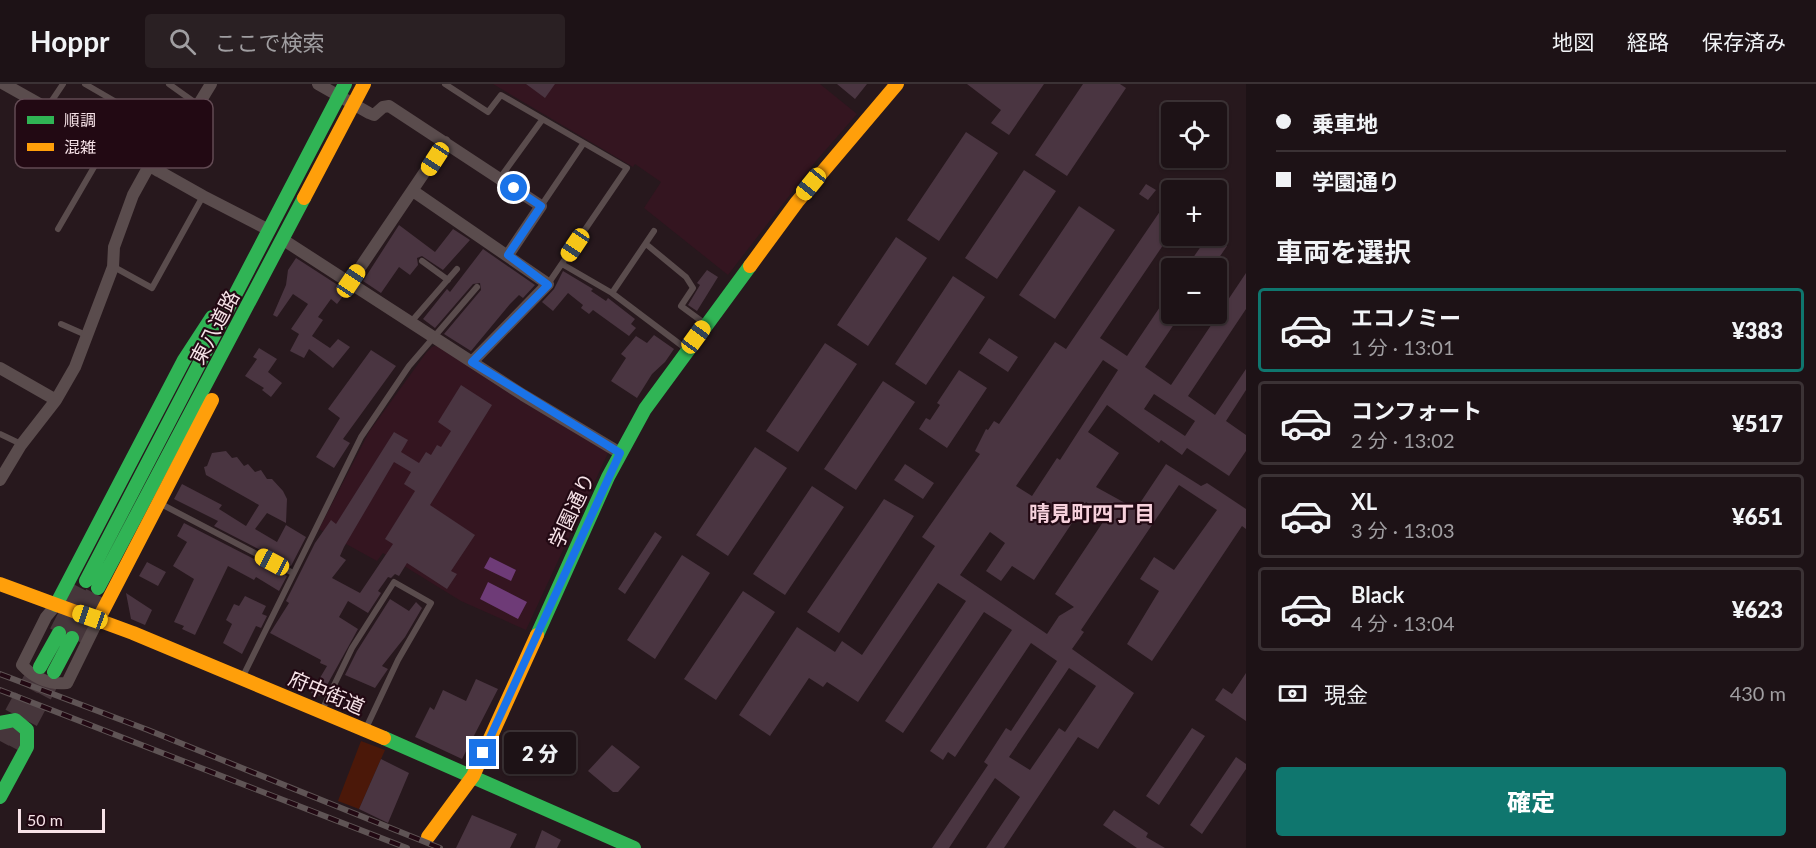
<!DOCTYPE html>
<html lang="ja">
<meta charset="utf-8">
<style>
:root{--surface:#1d1216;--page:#2a2023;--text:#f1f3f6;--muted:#a09ea1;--line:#3b3235;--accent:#0f766e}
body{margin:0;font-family:Lato,"Noto Sans JP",sans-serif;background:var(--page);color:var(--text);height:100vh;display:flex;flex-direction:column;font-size:22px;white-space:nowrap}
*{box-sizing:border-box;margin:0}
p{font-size:20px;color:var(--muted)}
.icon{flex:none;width:33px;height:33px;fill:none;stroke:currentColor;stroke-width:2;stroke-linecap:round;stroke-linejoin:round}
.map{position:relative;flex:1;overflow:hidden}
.panel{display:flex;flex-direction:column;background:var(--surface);width:570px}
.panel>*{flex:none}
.top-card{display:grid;align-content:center;height:132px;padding:0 30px;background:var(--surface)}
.controls{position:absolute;left:1161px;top:18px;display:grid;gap:12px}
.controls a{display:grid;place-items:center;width:66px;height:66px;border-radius:6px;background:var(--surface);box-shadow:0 2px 4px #0004,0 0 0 2px var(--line);font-size:30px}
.scale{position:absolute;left:18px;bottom:15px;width:87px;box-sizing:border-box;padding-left:6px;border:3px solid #f6e2e7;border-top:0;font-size:16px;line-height:21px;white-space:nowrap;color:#f6e2e7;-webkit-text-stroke:4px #220913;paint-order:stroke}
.end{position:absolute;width:27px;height:27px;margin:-14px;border:8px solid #1a73e8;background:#fff;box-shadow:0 0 0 3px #fff}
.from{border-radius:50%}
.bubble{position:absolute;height:42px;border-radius:6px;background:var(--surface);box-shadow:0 2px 4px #0004,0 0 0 2px var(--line);font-size:20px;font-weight:800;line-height:42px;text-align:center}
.car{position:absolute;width:18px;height:36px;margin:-18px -9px;border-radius:8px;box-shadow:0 0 4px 2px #0007;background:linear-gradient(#f5c518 24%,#345 0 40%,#f5c518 0 76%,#345 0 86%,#f5c518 0)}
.top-card b{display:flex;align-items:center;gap:21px;height:57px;font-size:22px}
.top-card b+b{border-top:2px solid var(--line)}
.top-card i{width:15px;height:15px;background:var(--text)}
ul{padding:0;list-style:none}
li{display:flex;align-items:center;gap:18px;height:84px;margin:0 12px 9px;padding:0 18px;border:3px solid var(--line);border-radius:6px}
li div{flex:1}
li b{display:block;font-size:22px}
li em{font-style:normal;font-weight:800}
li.current{border-color:var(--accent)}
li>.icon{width:54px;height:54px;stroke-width:1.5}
h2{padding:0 30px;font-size:27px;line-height:72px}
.pay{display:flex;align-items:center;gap:15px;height:66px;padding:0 30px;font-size:22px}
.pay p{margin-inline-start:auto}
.button{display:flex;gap:12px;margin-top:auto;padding:12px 30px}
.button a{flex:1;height:69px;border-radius:6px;background:var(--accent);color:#fff;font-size:24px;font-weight:800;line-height:69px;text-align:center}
header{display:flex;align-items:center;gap:36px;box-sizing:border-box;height:84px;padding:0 30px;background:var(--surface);border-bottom:2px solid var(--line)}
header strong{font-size:28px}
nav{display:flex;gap:33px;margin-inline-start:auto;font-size:21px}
.search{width:420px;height:54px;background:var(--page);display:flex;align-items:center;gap:15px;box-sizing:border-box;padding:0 21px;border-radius:6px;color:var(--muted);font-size:22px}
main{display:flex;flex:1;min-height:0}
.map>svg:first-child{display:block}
.built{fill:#341520}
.green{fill:#4b1809}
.water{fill:#6e3b77}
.building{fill:#4a3541;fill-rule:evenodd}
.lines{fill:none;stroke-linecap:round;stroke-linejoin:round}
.primary-tunnel{stroke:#46363b;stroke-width:20;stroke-dasharray:20 10;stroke-linecap:butt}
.lane{stroke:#5a4c4d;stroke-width:6}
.street{stroke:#5a4c4d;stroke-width:12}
.fast{stroke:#30b455;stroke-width:14}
.slow{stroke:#ff9f0a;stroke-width:14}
.rail-casing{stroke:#5f5455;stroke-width:6}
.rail{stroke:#220913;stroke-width:4;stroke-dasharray:11;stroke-linecap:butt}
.route{stroke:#1a73e8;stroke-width:8}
.labels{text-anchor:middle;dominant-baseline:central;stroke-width:4.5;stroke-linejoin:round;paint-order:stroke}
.street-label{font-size:20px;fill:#f6e2e7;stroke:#220913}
.neighbourhood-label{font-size:21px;font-weight:bold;fill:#f7d1dc;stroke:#220913}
.key{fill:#220913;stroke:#624a53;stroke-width:1.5}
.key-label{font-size:16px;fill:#f6e2e7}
</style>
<header>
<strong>Hoppr</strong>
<div class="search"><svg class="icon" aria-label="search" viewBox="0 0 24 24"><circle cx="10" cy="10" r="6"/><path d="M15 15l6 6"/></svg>ここで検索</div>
<nav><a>地図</a><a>経路</a><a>保存済み</a></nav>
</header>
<main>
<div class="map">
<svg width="1246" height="764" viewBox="0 0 1246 764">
<rect width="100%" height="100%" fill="#27181d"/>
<path class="built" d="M493 0H820L857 30 816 77 728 191 644 124 661 98 635 80 633 83Z
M437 261 609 367 526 546 461 517 383 469 377 477 319 445 369 348 426 269 432 263Z"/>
<path class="green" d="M361 657 385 666 359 725 338 717Z"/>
<path class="water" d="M490 473 516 486 511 497 484 484Z
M488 498 527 518 518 535 480 515Z"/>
<path class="building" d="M526 0H555L545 14Z
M837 0H867L855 15Z
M967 0H1044L1009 51 991 39 1001 26Z
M1083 0H1120L1126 4 1067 92 1035 71Z
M966 48 998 69 939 157 907 136Z
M1024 86 1056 107 997 195 965 174Z
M1146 100 1156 106 1148 116 1139 110Z
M1165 120 1172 125V148L1100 254 1127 272 1172 205V230H1181L1145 283 1171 301 1246 189V225L1188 312 1215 331 1246 285V306L1226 337 1246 351V367L1229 392 1187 364 1182 371 1161 356 1159 359 1107 321 1088 348 1119 369 1096 403 1136 425 1166 380 1201 402 1207 399 1246 425V445L1242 442 1152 577 1127 560 1159 507 1140 495 1154 473 1174 486 1217 426 1179 401 1081 546 1084 548 1072 565 1134 609 1098 665 1078 653 1004 764H986L1020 713 995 694 949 764H932L988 681 984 678 1006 644 1011 647 1057 577 1031 559 955 673 948 668 943 676 930 667 1012 546 984 528 903 649 885 637 966 517 938 499 858 618 827 598 823 603 809 594 770 652 739 631 797 543 835 568 842 557 862 571 935 462 922 453 980 370 975 367 986 345 988 346 994 337 999 340 1055 258 1066 265ZM1103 276 1118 286 1060 376 1057 374 1032 412 1016 402ZM1154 310 1195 337 1185 352 1144 325ZM1086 418 1107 432 1055 510 1074 523 1059 532 1047 550 960 491 990 448 1005 459 986 487 1001 497 1012 482 1034 496ZM1069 584 1096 602 1065 648 1059 644 1030 686 1009 673Z
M1079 122 1115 146 1055 235 1019 211Z
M399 141 435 168 453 145 470 156 443 186 422 172 417 174 418 181 410 191 399 183 381 209 363 197Z
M1208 152 1227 162 1212 184H1186Z
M896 153 927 174 868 262 837 241Z
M483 165 535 201 523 214 519 211 510 220 471 267 444 250 481 206 480 199 473 200 435 244 423 235 447 205 450 208Z
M296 174 347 207 337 220 331 215 318 233 323 236 312 252 330 264 338 255 350 263 333 284 309 265 304 274 290 267 299 250 291 245 308 220 293 210 277 233 273 231 286 201 288 186Z
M707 186 718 193 697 227 688 221 700 201 697 199Z
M563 187 593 205 591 207 606 217 608 214 635 235 631 240 636 244 629 252 593 226 589 230 581 224 583 221 568 209 553 227 542 218 554 205Z
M953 192 985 213 926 301 895 280Z
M654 251 674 265 665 278 652 290 637 314 611 297 626 274 621 270 636 252 647 259Z
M989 254 1018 273 1008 288 979 269Z
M825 259 857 280 798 368 766 347Z
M259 264 277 275 268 288 282 299 271 313 262 306 264 304 245 292 257 275 253 273Z
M371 266 396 282 343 355 350 359 334 384 316 373 340 334 328 325Z
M959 286 987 304 947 364 919 345 926 334 930 336 940 321 937 319Z
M883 297 915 318 856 406 824 385Z
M461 301 492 321 430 421 475 451 451 487 457 490 447 505 407 479 399 492 395 490 391 494 388 493 378 507 381 509 368 529 348 517 339 533 358 545 321 612 311 609 327 582 320 579 321 576 270 549 289 519 286 517 315 459 331 436 336 440 394 348 408 356 401 368 419 379 426 368 431 371 437 361 441 363 451 347 438 338ZM394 378 411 388 404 400 415 407 385 455 393 460 360 509 332 494 346 476 340 472 344 463Z
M755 363 787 384 728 472 696 451Z
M226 367 232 374 237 373 244 382 248 380 255 388 261 386 267 395H272L283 407 287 415 286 439 267 429 255 445 277 458 286 441 306 453 291 482 214 442 218 437 174 415 182 400 222 421 219 425 246 442 259 421 206 391 204 383 207 382 212 369Z
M905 380 934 399 923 415 894 396Z
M812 402 844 423 785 511 753 490Z
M884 415 914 432 839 549 807 528Z
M184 439 287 492 279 507 256 493 254 496 228 482 195 551 182 545 184 542 174 538 194 495 173 482 187 458 177 452Z
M655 448 662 453 625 510 618 505Z
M682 471 710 489 655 575 627 556Z
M147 478 166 488 158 502 139 492Z
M743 507 775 528 716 616 684 595Z
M126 509 152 526 145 541 131 535Z
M245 512 266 522 262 530 267 532 261 544 256 542 242 570 223 559 232 540 226 536 234 520 239 522Z
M390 515 409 527 416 518 422 524 405 553 382 582 388 585 375 604 345 591 357 567Z
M1246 589V637L1215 616 1223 604 1232 610Z
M476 595 498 605 462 675 415 653 430 623 434 626 443 606 466 617Z
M1192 644 1205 652 1159 721 1146 712Z
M612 661 640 683 618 708H613L588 687Z
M1236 673 1246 680V685L1202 750 1190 741Z
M381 675 409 689 388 739 359 725Z
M1114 726 1148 749 1146 753 1165 764H1137L1103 741Z
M472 731 517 750 510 764H456Z
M542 746 561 756 557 764H535Z"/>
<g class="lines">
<path class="primary-tunnel" d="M59 549 86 497
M72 554 98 504
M0 657 40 583
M14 664 54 588"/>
<path class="lane" d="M85 0 142 33 123 67
M169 0 197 20
M445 0 488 28 501 11 627 84 548 200
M18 67 63 0
M500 94 542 36
M541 122 583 60
M58 145 108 59
M646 160 686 193 693 204 681 222 704 239
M422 177 448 196
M562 180 612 209 685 264
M114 183 152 204 203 112
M612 209 654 147
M411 238 457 185
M61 240 86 251
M0 350 21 360
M161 420 293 489
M244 590 361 353 409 282 477 203
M324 622 352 564 394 498 431 519 398 576 367 642"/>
<path class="street" d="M4 0 203 112 269 146
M318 0 369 29 374 31 383 23 389 22 541 122 508 171
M158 87 211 0
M413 107 548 200 472 278
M282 155 523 311 620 369
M351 197 445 58
M0 284 56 316
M0 396 21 361 56 316 75 283 113 183 114 163 133 111 149 82
M56 521 46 533 22 581C34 594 49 601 67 599L98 536"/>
<path class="fast" d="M86 497 345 0
M98 504 304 114
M56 521 184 276 212 233
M537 551 608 393 645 325 750 182
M40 583 59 549
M54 588 72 554
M0 639 15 636 27 646V663L0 713
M384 654 634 764"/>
<path class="slow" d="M304 114 364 0
M750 182 797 118 897 0
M0 500 133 549 384 654
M98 536 212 316
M428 753 473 692 537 551"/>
<defs>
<path id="rail" d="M0 590 148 646 440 764
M0 606 407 764"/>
</defs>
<use href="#rail" class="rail-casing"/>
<use href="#rail" class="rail"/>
</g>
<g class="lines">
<path class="route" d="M483 669 620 369 472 278 548 201 508 171 541 122 514 104"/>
</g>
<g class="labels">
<g class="street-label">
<text transform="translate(214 243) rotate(-62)">東八道路</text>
<text transform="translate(571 426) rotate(-65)">学園通り</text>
<text transform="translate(327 608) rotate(23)">府中街道</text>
</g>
<g class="neighbourhood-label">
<text x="1092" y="428">晴見町四丁目</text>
</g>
</g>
<rect x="15" y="15" width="198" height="69" rx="9" class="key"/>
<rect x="27" y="32" width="27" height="8" fill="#30b455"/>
<rect x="27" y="59" width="27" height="8" fill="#ff9f0a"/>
<g class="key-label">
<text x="64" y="42">順調</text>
<text x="64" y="69">混雑</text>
</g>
</svg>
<div class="controls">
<a><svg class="icon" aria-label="locate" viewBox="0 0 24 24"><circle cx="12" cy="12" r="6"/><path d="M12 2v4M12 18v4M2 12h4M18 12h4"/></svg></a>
<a>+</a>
<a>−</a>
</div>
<div class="scale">50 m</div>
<i class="end from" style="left:514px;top:104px"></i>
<i class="end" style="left:483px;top:669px"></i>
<div class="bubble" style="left:504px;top:648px;width:72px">2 分</div>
<i class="car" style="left:435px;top:75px;rotate:213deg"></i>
<i class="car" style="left:811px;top:100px;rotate:219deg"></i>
<i class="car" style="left:575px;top:161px;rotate:214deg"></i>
<i class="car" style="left:351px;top:197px;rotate:34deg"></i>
<i class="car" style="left:696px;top:253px;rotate:36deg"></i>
<i class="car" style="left:272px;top:478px;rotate:298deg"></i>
<i class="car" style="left:90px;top:533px;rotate:289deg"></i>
</div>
<section class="panel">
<div class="top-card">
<b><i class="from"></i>乗車地</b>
<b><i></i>学園通り</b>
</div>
<h2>車両を選択</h2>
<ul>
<li class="current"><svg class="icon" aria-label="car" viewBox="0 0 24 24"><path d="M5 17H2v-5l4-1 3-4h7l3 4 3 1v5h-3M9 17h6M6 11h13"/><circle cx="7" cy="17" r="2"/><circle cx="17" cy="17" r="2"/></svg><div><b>エコノミー</b><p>1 分 · 13:01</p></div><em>¥383</em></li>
<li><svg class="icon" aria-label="car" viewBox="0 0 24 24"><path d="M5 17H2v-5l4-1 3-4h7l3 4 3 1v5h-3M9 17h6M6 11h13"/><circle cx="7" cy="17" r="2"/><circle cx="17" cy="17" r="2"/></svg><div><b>コンフォート</b><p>2 分 · 13:02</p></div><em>¥517</em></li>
<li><svg class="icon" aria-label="car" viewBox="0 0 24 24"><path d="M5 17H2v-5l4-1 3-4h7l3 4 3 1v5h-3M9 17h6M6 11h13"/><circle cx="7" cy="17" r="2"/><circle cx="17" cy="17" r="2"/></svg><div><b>XL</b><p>3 分 · 13:03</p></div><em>¥651</em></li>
<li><svg class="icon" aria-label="car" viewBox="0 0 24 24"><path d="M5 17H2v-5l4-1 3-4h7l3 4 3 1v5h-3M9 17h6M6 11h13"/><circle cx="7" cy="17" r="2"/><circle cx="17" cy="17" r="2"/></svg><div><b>Black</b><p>4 分 · 13:04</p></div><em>¥623</em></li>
</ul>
<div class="pay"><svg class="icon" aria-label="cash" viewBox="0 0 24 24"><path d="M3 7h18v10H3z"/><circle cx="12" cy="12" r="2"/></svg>現金<p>430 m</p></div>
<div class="button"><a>確定</a></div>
</section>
</main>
